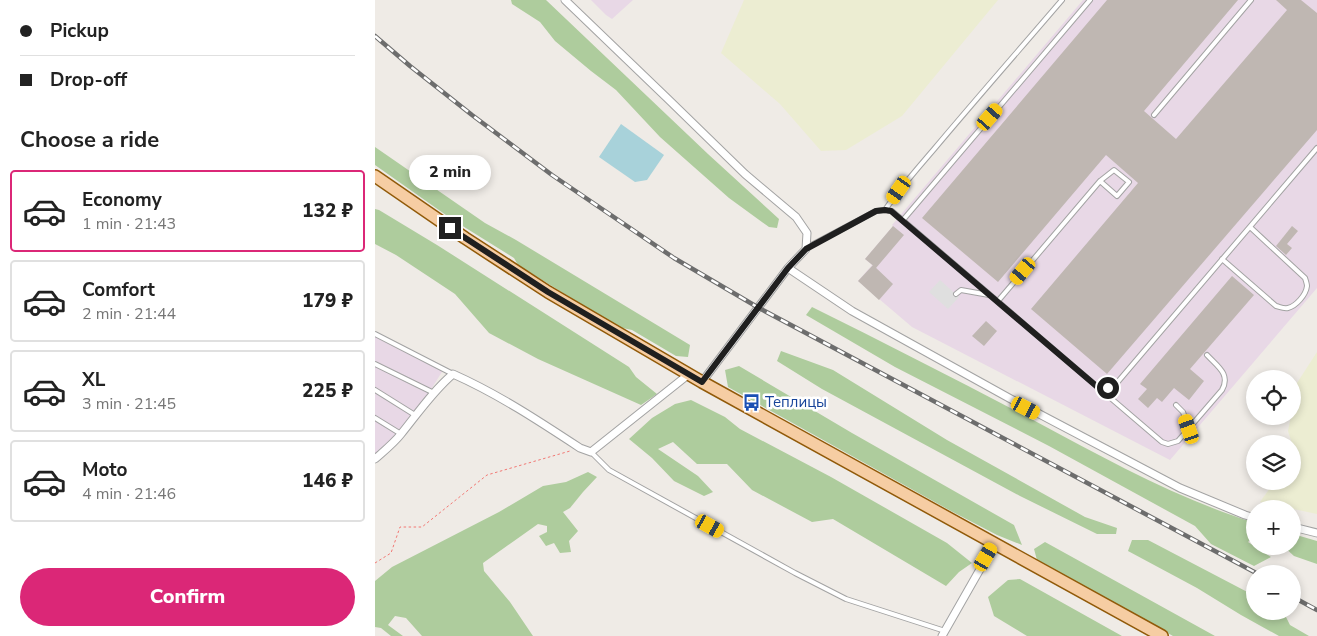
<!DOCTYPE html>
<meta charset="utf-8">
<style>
:root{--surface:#fff;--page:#f6f6f6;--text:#222;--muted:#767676;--line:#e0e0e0;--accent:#db2777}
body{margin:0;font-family:"Nunito Sans",sans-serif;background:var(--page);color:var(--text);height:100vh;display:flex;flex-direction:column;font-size:19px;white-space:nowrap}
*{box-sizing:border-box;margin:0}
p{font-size:16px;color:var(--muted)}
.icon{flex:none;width:28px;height:28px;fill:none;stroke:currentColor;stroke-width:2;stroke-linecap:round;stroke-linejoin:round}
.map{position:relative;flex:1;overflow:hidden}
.details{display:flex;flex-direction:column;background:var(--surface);width:375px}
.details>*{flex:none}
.banner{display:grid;align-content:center;height:110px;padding:0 20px;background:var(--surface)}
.fabs{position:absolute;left:871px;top:370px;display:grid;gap:10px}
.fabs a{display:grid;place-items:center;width:55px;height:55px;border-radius:50%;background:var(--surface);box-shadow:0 2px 8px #0003;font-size:25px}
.end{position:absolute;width:22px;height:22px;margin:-11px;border:6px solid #1f1f1f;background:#fff;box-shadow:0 0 0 2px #fff}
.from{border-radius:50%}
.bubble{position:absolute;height:35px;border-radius:18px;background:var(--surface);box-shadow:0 2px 8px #0003;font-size:16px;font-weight:800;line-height:35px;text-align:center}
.car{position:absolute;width:15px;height:30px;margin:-15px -8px;border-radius:6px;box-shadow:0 0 4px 1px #0007;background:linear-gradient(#f5c518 24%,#345 0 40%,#f5c518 0 76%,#345 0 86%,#f5c518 0)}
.banner b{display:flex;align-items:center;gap:18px;height:48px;font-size:19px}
.banner b+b{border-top:1px solid var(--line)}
.banner i{width:12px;height:12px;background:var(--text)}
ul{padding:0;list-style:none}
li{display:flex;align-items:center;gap:15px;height:82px;margin:0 10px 8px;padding:0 10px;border:2px solid var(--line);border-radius:5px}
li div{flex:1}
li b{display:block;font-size:19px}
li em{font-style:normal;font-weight:800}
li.active{border-color:var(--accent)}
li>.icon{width:45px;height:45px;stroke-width:1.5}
h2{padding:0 20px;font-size:22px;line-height:60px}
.primary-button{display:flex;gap:10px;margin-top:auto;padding:10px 20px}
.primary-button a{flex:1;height:58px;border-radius:30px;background:var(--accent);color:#fff;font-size:20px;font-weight:800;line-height:58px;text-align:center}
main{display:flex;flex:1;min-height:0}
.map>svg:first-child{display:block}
.industrial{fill:#e8d8e6}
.farmland{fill:#ecedd2}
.forest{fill:#aecc9d}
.parking{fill:#dfdfdf}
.water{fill:#a8d2da}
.building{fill:#bfb7b2}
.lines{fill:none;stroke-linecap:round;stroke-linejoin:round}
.service-casing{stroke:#a3a3a3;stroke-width:6}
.minor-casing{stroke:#a3a3a3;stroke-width:9}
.primary-casing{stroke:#915a09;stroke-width:14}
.path{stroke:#f27874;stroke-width:1;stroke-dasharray:2.5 2.5;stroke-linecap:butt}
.service{stroke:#fff;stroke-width:4}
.minor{stroke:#fff;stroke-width:7}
.primary{stroke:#f6cda3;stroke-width:11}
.rail-casing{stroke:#6d6d6d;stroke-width:4.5}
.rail{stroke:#fff;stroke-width:2.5;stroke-dasharray:8;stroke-linecap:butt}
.route{stroke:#1f1f1f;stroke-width:6}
.labels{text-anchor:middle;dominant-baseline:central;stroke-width:5;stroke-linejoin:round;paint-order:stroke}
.transit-label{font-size:15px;fill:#164399;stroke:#fff;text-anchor:start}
</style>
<main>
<section class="details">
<div class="banner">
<b><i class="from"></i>Pickup</b>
<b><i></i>Drop-off</b>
</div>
<h2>Choose a ride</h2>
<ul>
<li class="active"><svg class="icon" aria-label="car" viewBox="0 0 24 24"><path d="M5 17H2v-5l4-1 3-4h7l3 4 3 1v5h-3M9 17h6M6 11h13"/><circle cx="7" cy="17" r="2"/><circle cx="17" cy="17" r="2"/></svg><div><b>Economy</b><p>1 min · 21:43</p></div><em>132 ₽</em></li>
<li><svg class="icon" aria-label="car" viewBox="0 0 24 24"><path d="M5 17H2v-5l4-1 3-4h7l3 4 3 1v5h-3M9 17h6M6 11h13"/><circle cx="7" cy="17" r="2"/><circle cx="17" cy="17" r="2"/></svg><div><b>Comfort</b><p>2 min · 21:44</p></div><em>179 ₽</em></li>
<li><svg class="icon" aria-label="car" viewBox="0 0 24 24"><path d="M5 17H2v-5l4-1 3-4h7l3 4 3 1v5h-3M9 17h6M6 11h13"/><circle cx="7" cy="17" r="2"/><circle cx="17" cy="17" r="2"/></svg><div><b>XL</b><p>3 min · 21:45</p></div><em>225 ₽</em></li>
<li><svg class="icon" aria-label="car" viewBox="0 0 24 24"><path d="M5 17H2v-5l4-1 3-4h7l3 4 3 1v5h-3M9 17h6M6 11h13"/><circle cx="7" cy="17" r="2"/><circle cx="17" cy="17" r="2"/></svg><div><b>Moto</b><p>4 min · 21:46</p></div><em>146 ₽</em></li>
</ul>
<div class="primary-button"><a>Confirm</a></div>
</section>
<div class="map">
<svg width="942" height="636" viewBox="0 0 942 636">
<rect width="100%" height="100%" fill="#efebe6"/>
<path class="industrial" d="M216 0H258L237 19 231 15Z
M708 0H942V288L795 460 537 327 483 281 497 265 490 259 518 226 517 225Z
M0 332 70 367 27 436 0 462Z"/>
<path class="farmland" d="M369 0H623L527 116 471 150 446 151 405 104 346 53Z
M942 352V514L885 502 900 481H918V456L920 453 913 431 916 416H918V409L922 383Z"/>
<path class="forest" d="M136 0H171L333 154 404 219 402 228 394 227 354 198 285 137 241 90 216 71 180 41 165 22 137 4Z
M0 147 110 223 141 240 315 345 313 357 301 356 257 330 243 327 143 265 139 258 78 220 0 165Z
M0 209 4 210 62 245 254 367 261 377 282 394 266 405 163 359 114 333 80 294 21 255 0 244Z
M437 307C512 344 586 382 660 421 731 459 803 499 880 523V535L873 542 896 557 879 566 836 544 820 526 674 446 520 367 431 315Z
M406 351 458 370 572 440 710 517 742 528 741 534H722L645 496 447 389 402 361Z
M364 366 477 433 639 525 647 545 622 535 576 511 353 387 350 370Z
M316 400 350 417 365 429 456 477 572 543 597 563 584 572 571 586 458 519 437 522 377 490 352 464H322L298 442 283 449 323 476 338 492 329 496 299 481 277 458 254 439 277 418 300 404Z
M213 472 222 477 208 492 195 508 188 512 203 531 194 541 196 552 185 553 179 543 171 546 164 536 172 532V526L163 524 108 563 109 571 135 602 158 636H47L31 618 20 616 13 625 28 636H16L6 628 0 627V581L17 567 124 512 168 486 191 482Z
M918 534 942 541V564L919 556 908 546H918Z
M757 540H773L880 596V611H908L915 625 934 636H904L866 615 822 588 753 551Z
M670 542 840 636H798L662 560 659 549Z
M645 579 747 636H652L619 616 613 597 633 580Z"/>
<path class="parking" d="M565 280 584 297 573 309 554 292Z"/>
<path class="water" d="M246 124 289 155 272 180 260 182 224 157Z"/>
<path class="building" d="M732 0H863L769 111 801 139 912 10 901 0H926L942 13V130L732 374 656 309 763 183 731 155 623 282 547 218Z
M518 226 529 235 501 268 490 259Z
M917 226 923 231 912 244 917 248 911 255 901 246Z
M498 265 518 284 504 300 483 281Z
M857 276 879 295 815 369 829 381 814 400 799 388 787 402 782 398 773 408 763 399 772 389 765 384Z
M611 321 622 331 609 346 597 336Z"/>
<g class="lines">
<defs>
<path id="service" d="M779 115 876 0
M510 210C525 188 543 168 560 148 602 98 645 49 687 0
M528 220 715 0
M431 248 501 211 510 210 517 211 787 442 793 444 803 441 847 390C856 374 842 366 832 355
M847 259 901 306C905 307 909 309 913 308 921 306 931 295 932 286 932 284 931 281 930 278L875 227
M581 294 586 290 614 295
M623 301 725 181 742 196 754 182 739 170 725 181
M0 334 78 374
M0 364 59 393
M0 390 40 415
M726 390 738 387 741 384 942 148
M801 405 808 412 814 429
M0 418 26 434
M216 452 234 470 420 573 471 599 570 631"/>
<path id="minor" d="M190 0 293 99 370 174 421 217 432 233 431 249 413 268 327 382
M413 268 477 311 634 398 805 488 870 515 880 518
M0 459C9 451 19 443 26 434 43 413 58 391 78 374 123 394 164 421 205 448L216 452 314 374
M918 527 942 533
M567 636 620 543"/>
<path id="primary" d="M0 176 90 238 173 292 327 382 787 636"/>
</defs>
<use href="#service" class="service-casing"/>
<use href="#minor" class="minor-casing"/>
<use href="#primary" class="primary-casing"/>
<path class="path" d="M0 563 16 553 25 527H47L112 475 195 451"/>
<use href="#service" class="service"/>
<use href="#minor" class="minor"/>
<use href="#primary" class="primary"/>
<defs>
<path id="rail" d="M0 36 35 66 97 115 177 175 299 258 384 308 883 574
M918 597 942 610"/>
</defs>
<use href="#rail" class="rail-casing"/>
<use href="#rail" class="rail"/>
</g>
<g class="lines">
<path class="route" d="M75 228 173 292 327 382 413 268 431 249 501 211 510 210 516 211 726 390 733 388"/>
</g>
<defs>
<symbol id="bus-bare" viewBox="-9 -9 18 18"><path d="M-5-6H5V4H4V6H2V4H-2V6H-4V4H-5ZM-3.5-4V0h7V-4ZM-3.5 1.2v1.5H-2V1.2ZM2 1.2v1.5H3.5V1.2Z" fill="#1a4fb4" stroke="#fff" stroke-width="2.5" paint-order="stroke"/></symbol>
</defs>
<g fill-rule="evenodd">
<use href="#bus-bare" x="364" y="390" width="25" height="25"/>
</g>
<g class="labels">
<g class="transit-label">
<text x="390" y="402">Теплицы</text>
</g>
</g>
</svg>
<div class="fabs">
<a><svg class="icon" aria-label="locate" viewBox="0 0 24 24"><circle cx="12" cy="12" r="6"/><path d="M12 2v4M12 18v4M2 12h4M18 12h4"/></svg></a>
<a><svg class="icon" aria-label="layers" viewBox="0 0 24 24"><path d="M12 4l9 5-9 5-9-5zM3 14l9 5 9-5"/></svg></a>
<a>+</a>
<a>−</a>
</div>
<i class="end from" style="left:733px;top:388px"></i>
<i class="end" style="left:75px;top:228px"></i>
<div class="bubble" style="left:34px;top:155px;width:82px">2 min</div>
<i class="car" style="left:615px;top:117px;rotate:41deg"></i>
<i class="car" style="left:524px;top:190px;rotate:215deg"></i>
<i class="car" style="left:648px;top:271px;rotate:220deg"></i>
<i class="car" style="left:651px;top:408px;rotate:117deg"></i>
<i class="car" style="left:814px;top:429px;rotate:341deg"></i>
<i class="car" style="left:335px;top:526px;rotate:119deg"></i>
<i class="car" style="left:611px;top:557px;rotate:30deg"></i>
</div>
</main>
